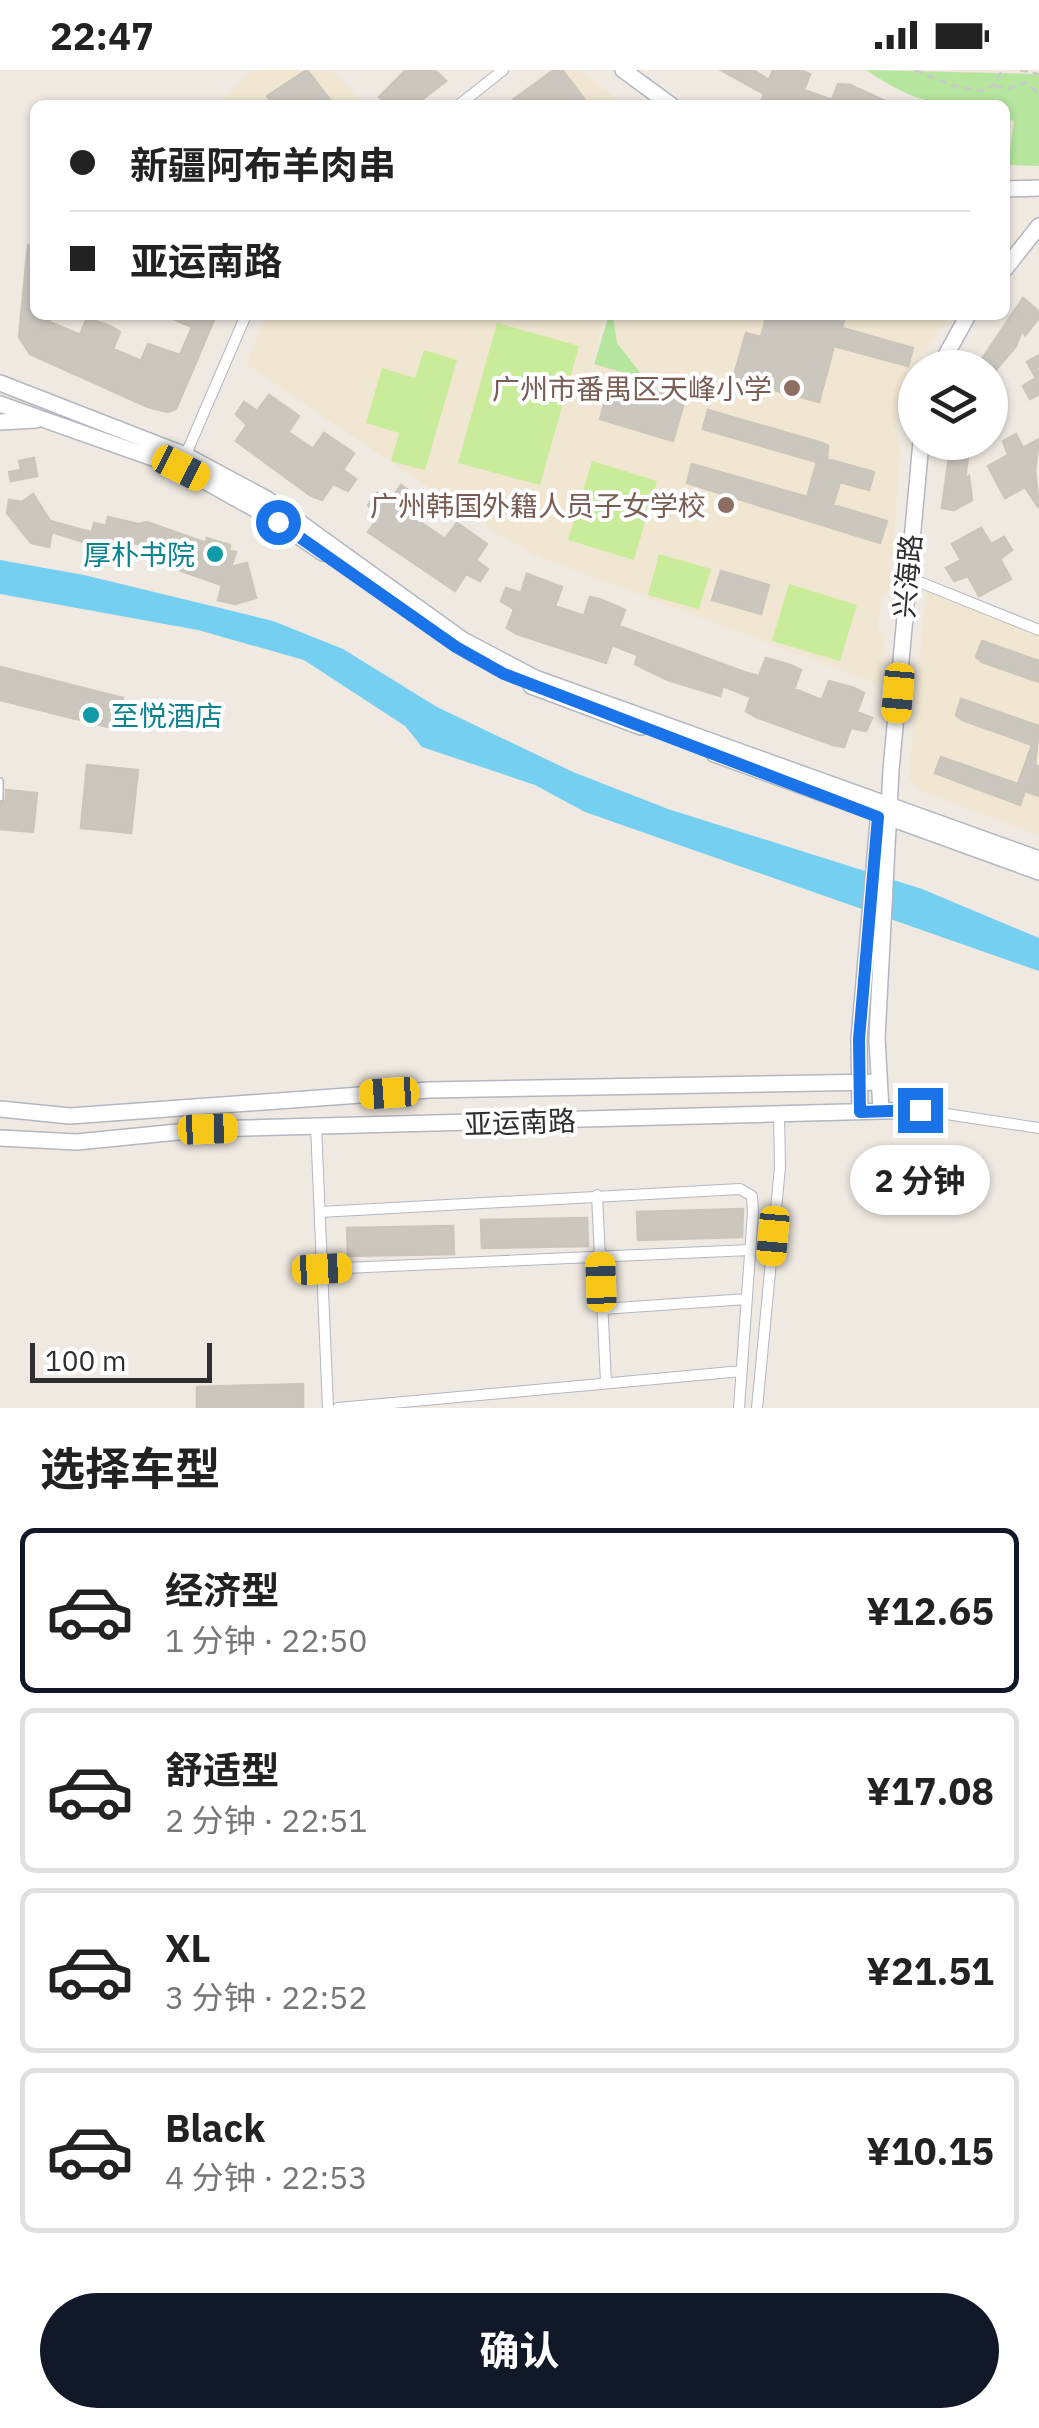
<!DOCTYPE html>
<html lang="zh">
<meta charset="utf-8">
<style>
:root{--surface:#fff;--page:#f2f2f2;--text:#222;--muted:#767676;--line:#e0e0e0;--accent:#111827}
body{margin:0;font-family:"IBM Plex Sans","Noto Sans SC",sans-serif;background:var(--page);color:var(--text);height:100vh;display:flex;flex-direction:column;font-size:38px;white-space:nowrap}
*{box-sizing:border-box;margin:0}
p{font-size:32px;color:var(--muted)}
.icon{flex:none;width:55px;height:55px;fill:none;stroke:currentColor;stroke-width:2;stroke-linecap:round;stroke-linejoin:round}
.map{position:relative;height:1338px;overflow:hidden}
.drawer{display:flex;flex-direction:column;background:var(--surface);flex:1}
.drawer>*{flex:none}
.guide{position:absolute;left:30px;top:30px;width:980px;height:220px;border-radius:15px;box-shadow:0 2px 8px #0004;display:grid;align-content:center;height:220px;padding:0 40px;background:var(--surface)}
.controls{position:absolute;left:898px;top:280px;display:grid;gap:20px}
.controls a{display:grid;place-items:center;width:110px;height:110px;border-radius:50%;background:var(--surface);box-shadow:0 2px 8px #0004;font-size:50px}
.scale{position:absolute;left:30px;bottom:25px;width:182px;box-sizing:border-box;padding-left:10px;border:5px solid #2e2e2e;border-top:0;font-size:28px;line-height:35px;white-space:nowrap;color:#2e2e2e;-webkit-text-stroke:8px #fff;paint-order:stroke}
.end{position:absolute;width:45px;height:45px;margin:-22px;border:12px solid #1a73e8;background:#fff;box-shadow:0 0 0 5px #fff}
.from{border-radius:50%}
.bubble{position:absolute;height:70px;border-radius:35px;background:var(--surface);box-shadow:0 2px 8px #0004;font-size:32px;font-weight:700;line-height:70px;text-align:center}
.car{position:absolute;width:30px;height:60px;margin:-30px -15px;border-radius:12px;box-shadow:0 0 8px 2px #0007;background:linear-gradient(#f5c518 24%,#345 0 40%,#f5c518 0 76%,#345 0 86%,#f5c518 0)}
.guide b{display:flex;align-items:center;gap:35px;height:95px;font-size:38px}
.guide b+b{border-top:2px solid var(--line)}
.guide i{width:25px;height:25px;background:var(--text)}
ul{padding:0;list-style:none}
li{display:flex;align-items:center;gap:30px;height:165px;margin:0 20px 15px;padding:0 20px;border:5px solid var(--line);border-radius:15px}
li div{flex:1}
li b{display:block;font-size:38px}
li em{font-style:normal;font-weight:700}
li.active{border-color:var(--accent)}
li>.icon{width:90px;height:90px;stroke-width:1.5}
h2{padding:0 40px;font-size:45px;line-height:120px}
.cta{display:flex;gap:20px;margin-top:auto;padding:20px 40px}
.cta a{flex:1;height:115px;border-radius:60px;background:var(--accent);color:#fff;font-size:40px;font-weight:700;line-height:115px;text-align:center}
.status{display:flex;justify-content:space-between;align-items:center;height:70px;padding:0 50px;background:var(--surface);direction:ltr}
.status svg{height:28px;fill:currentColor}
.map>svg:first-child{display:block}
.education{fill:#f0e6d1}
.green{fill:#b6e59e}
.pitch{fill:#c9ec9a}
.water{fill:#75cff0}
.building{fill:#cbc7bf;stroke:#cbc5ba;stroke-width:2.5}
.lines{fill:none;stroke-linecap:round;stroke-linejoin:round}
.lane-casing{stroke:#b4b7c1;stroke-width:8}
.street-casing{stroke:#b4b7c1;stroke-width:12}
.secondary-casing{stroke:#b4b7c1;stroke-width:18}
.path{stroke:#c9c9c9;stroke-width:2.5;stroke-dasharray:8 5;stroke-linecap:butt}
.lane{stroke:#fff;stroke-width:5}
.street{stroke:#fff;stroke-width:10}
.secondary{stroke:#fff;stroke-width:15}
.route{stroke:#1a73e8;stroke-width:12}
.education-dot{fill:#8d6e63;stroke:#fff;stroke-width:4}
.culture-dot{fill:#0f9aa8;stroke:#fff;stroke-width:4}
.labels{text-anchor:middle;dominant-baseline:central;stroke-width:8;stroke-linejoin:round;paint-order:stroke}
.education-label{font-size:28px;fill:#785e54;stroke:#fff;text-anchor:end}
.culture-label{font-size:28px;fill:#0d838f;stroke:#fff;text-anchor:end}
.street-label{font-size:28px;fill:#2e2e2e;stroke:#fff}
</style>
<div class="status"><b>22:47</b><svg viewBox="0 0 49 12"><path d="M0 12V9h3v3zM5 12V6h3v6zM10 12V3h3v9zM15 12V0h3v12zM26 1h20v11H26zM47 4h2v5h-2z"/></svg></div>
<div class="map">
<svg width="1039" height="1338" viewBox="0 0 1039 1338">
<rect width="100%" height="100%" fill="#efe9e1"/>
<path class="education" d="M252 0H332L367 35H216Z
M550 0H579L626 35H502Z
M267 245H605L578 352 609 245H952L913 295 896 354 900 381 890 520 882 526 877 559 885 566 880 615 541 488 496 463 246 294Z
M926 520 1039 565V765L918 720 909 708Z"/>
<path class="green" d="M866 0 1039 4V96L1008 95 1014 51 1005 48V35C938 35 924 38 866 0Z
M609 245H613L617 273 645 309 594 294Z"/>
<path class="pitch" d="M497 253 579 276 540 415 458 393Z
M424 280 457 290 425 400 391 391 399 363 366 353 382 298 415 308Z
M592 391 657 411 634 490 568 470Z
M659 484 711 499 699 539 648 525Z
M789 514 857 535 840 591 772 571Z"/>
<path class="water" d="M0 490 84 505 273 551 343 579 437 637 573 702 668 739 922 819 1039 868V901L585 742 535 715 422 677 405 656 304 590 198 560 0 524Z"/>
<path class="building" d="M307 0 334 35H273L267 26Z
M406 0H435L446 11 415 35H387L379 27Z
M554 0H562L589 35H519L514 29Z
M721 0H753L769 10 773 0H799L810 4 804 20 832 30 838 14 850 15 894 35H760L764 24Z
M28 175 35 176V245H51L50 252 80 265 87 248 110 256 120 262 113 279 141 291 148 274 180 285 192 257 164 245H216L176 339 168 342 148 337 30 284 19 267Z
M1023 228 1037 240 1039 248 1025 265 1022 260 1016 276 990 307V298H976Z
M767 245H845L842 258 913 278 908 296 834 276 819 332 733 309 746 263 761 267Z
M1039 285V324L1030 329 1023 316 1036 308 1027 292Z
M612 308 685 329 673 371 600 349Z
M269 325 299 346 288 362 300 370 313 379 324 363 354 383 343 400 356 409 348 421 333 414 322 430 311 426 236 371 247 355 236 344 244 332 257 341Z
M708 340 822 373 828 376 827 389 874 402 869 420 840 412 833 435 887 451 880 473 687 413 692 394 807 427 817 392 703 359Z
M1016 364 1023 378 1039 369 1035 400 1039 438 1025 417 1005 428 988 396 1008 385 1003 371Z
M951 372H970L965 409 969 406 972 430 954 440 942 438Z
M34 388 37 406 11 411 9 402 21 400 19 391Z
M401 415 431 436 420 452 445 469 457 453 487 474 476 490 488 499 480 511 466 504 455 521 368 462 380 445 368 435 377 423 390 432Z
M33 424 50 451 83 460 92 462 94 453 106 456 108 447 138 454 147 452 206 473 207 468 230 475 229 480 236 482 231 497 247 493 256 528 235 534 218 530 222 515 170 497 174 483 130 472 128 483H119L52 462 49 477 31 473 7 443 9 430 22 432Z
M981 458 991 474 1004 467 1012 480 1000 489 1011 509 979 526 968 506 954 511 946 498 961 490 952 474Z
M721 501 769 515 761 544 712 530Z
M527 504 562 517 555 536 584 546 590 527 602 530 625 540 619 556 744 602 759 606 766 588 790 595 801 600 794 619 822 630 829 611 854 618 864 623 857 642 872 648 866 661 851 658 844 677 833 675 756 647 746 641 751 627 723 616 720 626 668 610 635 594 638 585 612 575 606 593 517 564 507 558 514 539 501 531 506 518 521 523Z
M982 571 1039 591V612L982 592 976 587Z
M0 597 123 628 116 659 0 630Z
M961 629 1039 656 1035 695 1039 697V726L1025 721 1020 735 935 703 941 687 1018 714 1032 675 962 650 956 645Z
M87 695 138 700 131 763 81 758Z
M6 720 37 723 33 762 0 759V734L6 730Z
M743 1139 742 1167 638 1170 637 1142Z
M587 1148 588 1176 482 1178 481 1150Z
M453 1156 454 1184 348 1186 347 1158Z
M303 1314V1338H197V1317Z"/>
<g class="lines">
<defs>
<path id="lane" d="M0 711V728"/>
<path id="street" d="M459 35 503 0
M183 391 246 245
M907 507 1039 560
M920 1040 1039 1058
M316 1056 328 1338
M597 1125 606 1313
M320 1142 740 1119 752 1126 753 1142 739 1338
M322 1199 750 1180
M602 1239 747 1229
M338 1338 742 1301
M757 1338 780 1097 779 1044"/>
<path id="secondary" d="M623 0 671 35
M1005 119 1039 118
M1005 199 1039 156
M939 298 968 245
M0 313 185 385 267 429 463 570 535 608 1039 789
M0 334 181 398 278 452 323 483
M0 352 36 350
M531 616 641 657
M714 684 1039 802
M0 1039 70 1046 429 1020 878 1012
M860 1041 859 969 879 741
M881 1041 877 968 891 700 921 372
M0 1068 77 1072 208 1059 920 1040"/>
</defs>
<use href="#lane" class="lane-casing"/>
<use href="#street" class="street-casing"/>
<use href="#secondary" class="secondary-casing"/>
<path class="path" d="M915 0 954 16 984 21 994 15 1002 0
M1020 0 1039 4
M995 16 1008 19 1026 12 1039 24"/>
<use href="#lane" class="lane"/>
<use href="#street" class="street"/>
<use href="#secondary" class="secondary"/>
</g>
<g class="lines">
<path class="route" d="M278 452 456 577 504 604 878 747 859 969 860 1042 920 1040"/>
</g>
<g class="education-dot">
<circle cx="792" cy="318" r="10"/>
<circle cx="726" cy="435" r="10"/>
</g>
<g class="culture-dot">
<circle cx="215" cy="484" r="10"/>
<circle cx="91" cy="645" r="10"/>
</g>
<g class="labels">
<g class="education-label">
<text x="772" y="318">广州市番禺区天峰小学</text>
<text x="706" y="435">广州韩国外籍人员子女学校</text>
</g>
<g class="culture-label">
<text x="195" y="484">厚朴书院</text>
<text x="111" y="645" text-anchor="start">至悦酒店</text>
</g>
<g class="street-label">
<text transform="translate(907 506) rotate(-85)">兴海路</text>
<text transform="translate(520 1052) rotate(-2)">亚运南路</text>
</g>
</g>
</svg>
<div class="controls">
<a><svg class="icon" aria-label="layers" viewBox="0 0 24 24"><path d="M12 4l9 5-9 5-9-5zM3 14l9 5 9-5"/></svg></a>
</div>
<div class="scale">100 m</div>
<i class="end from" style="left:278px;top:452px"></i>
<i class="end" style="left:920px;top:1040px"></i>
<div class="bubble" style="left:850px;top:1075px;width:140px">2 分钟</div>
<i class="car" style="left:181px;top:398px;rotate:117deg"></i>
<i class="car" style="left:898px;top:623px;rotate:185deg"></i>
<i class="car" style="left:389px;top:1023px;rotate:266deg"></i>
<i class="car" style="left:208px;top:1059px;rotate:88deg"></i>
<i class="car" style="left:773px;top:1166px;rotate:185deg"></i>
<i class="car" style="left:322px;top:1199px;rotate:87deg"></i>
<i class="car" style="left:601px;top:1212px;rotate:358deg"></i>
<div class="guide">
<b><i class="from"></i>新疆阿布羊肉串</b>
<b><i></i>亚运南路</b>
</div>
</div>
<section class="drawer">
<h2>选择车型</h2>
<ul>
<li class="active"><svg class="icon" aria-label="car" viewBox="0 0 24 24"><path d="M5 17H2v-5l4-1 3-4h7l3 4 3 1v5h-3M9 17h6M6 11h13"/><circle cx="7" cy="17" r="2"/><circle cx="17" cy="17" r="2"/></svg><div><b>经济型</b><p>1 分钟 · 22:50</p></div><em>¥12.65</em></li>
<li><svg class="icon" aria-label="car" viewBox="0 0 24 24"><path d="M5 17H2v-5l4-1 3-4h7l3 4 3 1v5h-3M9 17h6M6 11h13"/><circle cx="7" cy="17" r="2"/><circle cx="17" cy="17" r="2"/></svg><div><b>舒适型</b><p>2 分钟 · 22:51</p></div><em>¥17.08</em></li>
<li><svg class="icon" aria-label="car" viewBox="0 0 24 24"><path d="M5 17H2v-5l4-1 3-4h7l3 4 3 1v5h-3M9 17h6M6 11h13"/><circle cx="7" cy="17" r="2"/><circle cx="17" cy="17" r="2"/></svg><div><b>XL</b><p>3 分钟 · 22:52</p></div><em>¥21.51</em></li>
<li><svg class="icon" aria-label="car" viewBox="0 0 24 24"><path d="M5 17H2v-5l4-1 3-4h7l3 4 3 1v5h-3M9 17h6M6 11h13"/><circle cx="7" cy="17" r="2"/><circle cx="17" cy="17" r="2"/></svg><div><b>Black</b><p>4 分钟 · 22:53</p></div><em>¥10.15</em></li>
</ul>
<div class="cta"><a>确认</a></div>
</section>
